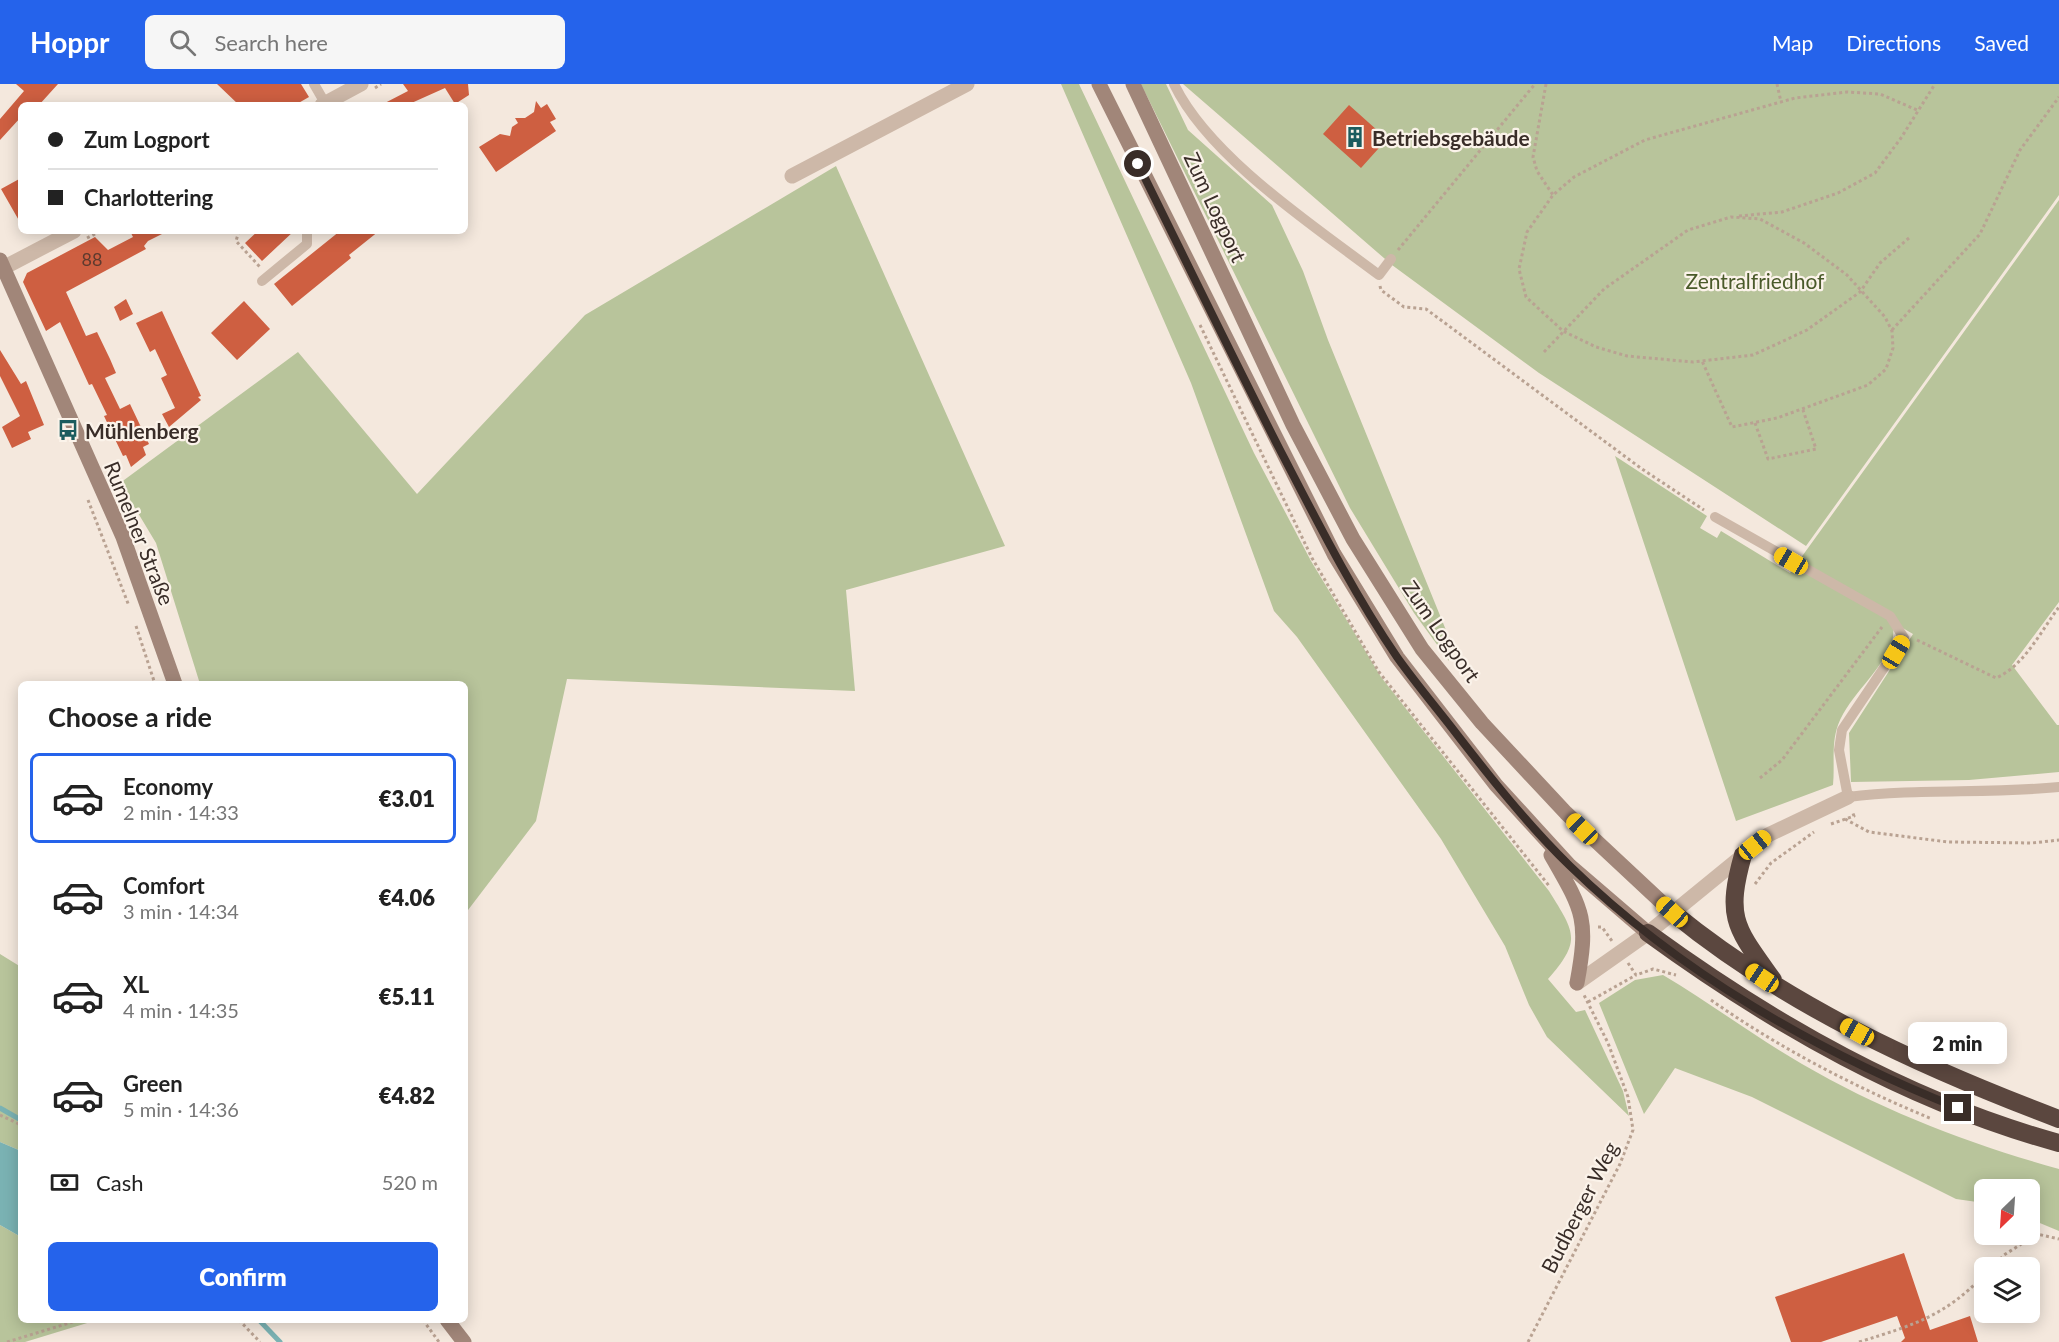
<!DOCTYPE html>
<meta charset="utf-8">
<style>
:root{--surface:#fff;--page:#f6f6f6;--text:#222;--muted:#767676;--line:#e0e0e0;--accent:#2563eb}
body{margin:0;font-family:Lato,sans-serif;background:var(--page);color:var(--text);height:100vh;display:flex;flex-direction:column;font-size:22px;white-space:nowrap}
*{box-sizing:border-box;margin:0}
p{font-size:20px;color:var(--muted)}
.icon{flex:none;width:33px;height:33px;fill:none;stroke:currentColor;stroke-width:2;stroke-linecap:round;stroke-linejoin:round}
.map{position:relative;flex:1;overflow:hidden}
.details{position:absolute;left:18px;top:597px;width:450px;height:642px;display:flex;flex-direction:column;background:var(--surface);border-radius:9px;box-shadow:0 3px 15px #0003}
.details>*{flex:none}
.hud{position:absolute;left:18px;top:18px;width:450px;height:132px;border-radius:9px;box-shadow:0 3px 15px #0003;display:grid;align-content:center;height:132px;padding:0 30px;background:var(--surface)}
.needle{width:39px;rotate:205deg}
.fabs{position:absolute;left:1974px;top:1095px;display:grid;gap:12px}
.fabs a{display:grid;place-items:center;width:66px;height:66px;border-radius:9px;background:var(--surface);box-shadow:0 3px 15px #0003;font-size:30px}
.end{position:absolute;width:27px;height:27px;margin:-14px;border:8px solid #392d28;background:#fff;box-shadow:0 0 0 3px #fff}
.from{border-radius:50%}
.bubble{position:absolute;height:42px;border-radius:9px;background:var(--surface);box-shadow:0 3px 15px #0003;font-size:20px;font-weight:800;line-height:42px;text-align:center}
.car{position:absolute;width:18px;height:36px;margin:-18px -9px;border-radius:8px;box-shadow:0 0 4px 2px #0007;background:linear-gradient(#f5c518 24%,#345 0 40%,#f5c518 0 76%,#345 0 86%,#f5c518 0)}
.hud b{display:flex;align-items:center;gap:21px;height:57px;font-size:22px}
.hud b+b{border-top:2px solid var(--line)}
.hud i{width:15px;height:15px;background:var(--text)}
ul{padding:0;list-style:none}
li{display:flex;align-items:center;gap:18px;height:90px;margin:0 12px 9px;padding:0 18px;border:3px solid transparent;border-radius:9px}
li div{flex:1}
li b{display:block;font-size:22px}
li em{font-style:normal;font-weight:800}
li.current{border-color:var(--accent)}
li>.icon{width:54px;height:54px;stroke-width:1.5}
h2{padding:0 30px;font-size:27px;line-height:72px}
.pay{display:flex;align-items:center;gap:15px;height:66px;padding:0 30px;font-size:22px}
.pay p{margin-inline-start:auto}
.primary-button{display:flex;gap:12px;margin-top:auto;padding:12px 30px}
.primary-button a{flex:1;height:69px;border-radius:9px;background:var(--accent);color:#fff;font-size:24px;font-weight:800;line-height:69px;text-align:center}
header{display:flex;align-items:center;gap:36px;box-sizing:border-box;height:84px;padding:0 30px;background:var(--accent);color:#fff}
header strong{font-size:28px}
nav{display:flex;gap:33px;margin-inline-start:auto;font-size:21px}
.search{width:420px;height:54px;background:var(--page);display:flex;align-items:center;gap:15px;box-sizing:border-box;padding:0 21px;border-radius:9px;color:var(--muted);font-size:22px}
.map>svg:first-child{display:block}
.green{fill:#b8c49b}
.water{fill:#7ab2b3}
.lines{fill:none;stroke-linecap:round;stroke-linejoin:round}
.stream{stroke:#7ab2b3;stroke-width:5}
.building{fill:#ce5f41}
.path{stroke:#b9a292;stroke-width:3;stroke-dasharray:3 3;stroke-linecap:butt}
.lane{stroke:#cdb8a8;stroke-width:10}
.street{stroke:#cdb8a8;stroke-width:15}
.secondary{stroke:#a18679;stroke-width:15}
.highway{stroke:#5b473f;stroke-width:18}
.route{stroke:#392d28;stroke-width:8}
.labels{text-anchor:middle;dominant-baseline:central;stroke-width:4.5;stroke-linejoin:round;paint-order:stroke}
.number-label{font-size:18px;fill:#5e3a2e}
.poi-label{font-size:21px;font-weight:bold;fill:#392d28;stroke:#fbf3ea;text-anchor:start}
.street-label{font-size:21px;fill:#392d28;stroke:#fbf3ea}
.park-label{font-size:21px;fill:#4a5a2a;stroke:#fbf3ea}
</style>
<header>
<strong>Hoppr</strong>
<div class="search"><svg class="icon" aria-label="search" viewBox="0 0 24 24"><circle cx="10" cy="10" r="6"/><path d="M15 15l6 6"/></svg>Search here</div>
<nav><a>Map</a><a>Directions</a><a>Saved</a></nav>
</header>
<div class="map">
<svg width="2059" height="1258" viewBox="0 0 2059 1258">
<rect width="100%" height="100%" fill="#f4e8dd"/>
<path class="green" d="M1061 0H1079L1254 369 1311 477 1381 593 1549 807C1575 849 1582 856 1548 895L1576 928 1585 926 1623 1007 1629 1032 1547 953 1529 921 1505 862 1441 755 1297 553 1274 527 1191 299Z
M1141 0H1166L1188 46 1272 121 1303 187 1328 256 1450 556 1449 577 1414 529 1350 424Z
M1183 0H2059V111L1806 462 1539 289 1392 181Z
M836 82 1005 462 846 506 855 607 567 595 536 737 465 830V600H200L156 459 120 399 298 268 417 410 585 231Z
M2059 116V518L2012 581 2057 641H2059V688L1969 696 1851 698 1849 649 1913 550 1894 539C1893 544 1894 552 1892 557 1881 589 1850 610 1838 641 1831 660 1835 681 1833 701L1736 737 1615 372 1707 432 1700 444 1717 454 1721 447 1790 489Z
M0 870 21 883V1067L0 1058Z
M1663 891C1710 919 1754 952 1802 980 1883 1027 1969 1060 2059 1085V1147L2030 1135V1106H1984V1119L1956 1115 1752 1013 1675 984 1644 1030 1599 919 1635 896Z
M0 1141 21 1153V1236H97L25 1258H0Z"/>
<path class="water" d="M0 1058 21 1067V1153L0 1141Z"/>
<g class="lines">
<path class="stream" d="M0 1024 21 1036
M259 1236 280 1258"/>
</g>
<path class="building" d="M16 0H58L39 21H21V33L0 56V35L24 7Z
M217 0H301L309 13 295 21H239Z
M403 0H468L469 11 455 20 445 4 407 21H381L408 7Z
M536 17 541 24 547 20 556 35 550 38 556 47 496 88 479 63 500 50 510 52 512 43 518 39 515 34H525L534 28Z
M1349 21 1387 55 1361 84 1323 50Z
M21 94V140L1 105Z
M130 147H168L148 157 144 162 146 165 66 208 86 252 97 248 110 275 116 289 105 294 120 325 130 320 149 360 143 363 146 371 131 383 126 371 123 372 104 332 107 331 92 300 89 301 60 238 46 247 23 198 27 189 95 153 108 166 133 153Z
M258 147H294L262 177 245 159Z
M340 147H379L349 171 351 174 292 222 274 200Z
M126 215 133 230 120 237 114 223Z
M244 217 270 245 237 276 211 249Z
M162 227 201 312 198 313 201 316 169 343 162 330 175 324 161 294 167 291 155 265 150 268 136 239Z
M0 266 21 300 26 297 44 341 28 348 31 355 12 364 2 343 20 332 0 292Z
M1904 1169 1930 1246 1970 1232 1978 1258H1901L1905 1254 1897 1232 1821 1258H1791L1775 1213Z"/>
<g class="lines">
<path class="path" d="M1546 0 1533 73 1537 87 1553 111
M1777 0 1781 18
M375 4 381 0
M1739 132 1782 128 1838 109 1875 89 1901 54 1935 0
M239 147 236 157 260 183
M87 154 101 147
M1909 154 1880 179 1860 208 1807 246 1753 271 1693 278 1627 272 1596 263 1563 247 1526 213 1519 185 1527 148 1553 111 1574 93 1645 56 1795 14 1847 8 1880 10 1917 26
M1398 166 1535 0
M1380 202 1381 206 1404 223 1426 225 1642 385 1704 426
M1200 241 1312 474 1379 588 1550 803
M1892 246 1980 150 2020 66 2059 13
M1544 268 1604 205 1688 146 1731 133 1760 135 1804 159 1847 191 1885 233 1892 247 1893 264 1886 285 1868 301 1777 334 1732 343 1702 277
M1755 339 1768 375 1816 365 1803 326
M88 416 129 522
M136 542 155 600
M1917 556 1996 594C2024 582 2041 547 2059 523
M1760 694 1782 676 1882 543
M1845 735 1869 748 1948 758 2032 759 2059 756
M1831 740 1854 732 1852 727
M1755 800 1771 779 1814 748
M1598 843H1602L1612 857
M1628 879 1636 891 1653 885 1676 891
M1711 916C1779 964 1855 1003 1932 1035
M1588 918 1636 891
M0 1031 21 1041
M1992 1184 2004 1171 2037 1150 2059 1155
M239 1236 260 1258
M423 1236 439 1258
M7 1258 79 1236
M1528 1258 1620 1080 1633 1046 1628 1013 1608 959 1584 911
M1859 1258C1913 1241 1944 1233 1984 1191"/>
<path class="lane" d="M314 0 325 19
M1174 0C1209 73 1314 142 1379 191L1391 175
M262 197 307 160V147
M1715 433 1890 532 1904 554 1842 646 1839 666 1848 713C1918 704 1988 710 2059 703"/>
<path class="street" d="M322 21 361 0
M792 92 967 0
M3 184 74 147
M1577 899 1648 849 1768 751 1848 713"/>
<path class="secondary" d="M1099 0 1334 470 1397 573 1496 701 1538 747 1570 782 1648 849
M1133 0 1293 341 1353 455 1422 565 1482 639 1566 729 1672 828
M0 176 123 453 175 600
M1551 771C1583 827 1589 834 1577 899
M447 1236 464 1258"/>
<path class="highway" d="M1743 771C1725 835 1736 844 1773 896
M1672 828C1787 922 1921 983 2059 1035
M1648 849C1773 940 1909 1018 2059 1059"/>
</g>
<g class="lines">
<path class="route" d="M1138 80C1185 175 1231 270 1279 364 1316 435 1352 507 1397 573 1414 597 1434 621 1452 644 1489 692 1527 740 1570 782 1679 888 1817 968 1958 1024"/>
</g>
<defs>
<symbol id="building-bare" viewBox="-9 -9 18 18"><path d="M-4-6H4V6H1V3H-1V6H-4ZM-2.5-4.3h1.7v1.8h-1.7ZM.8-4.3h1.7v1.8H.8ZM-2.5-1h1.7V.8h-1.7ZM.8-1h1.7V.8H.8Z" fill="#1b5c5e" stroke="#fbf3ea" stroke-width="2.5" paint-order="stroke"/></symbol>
<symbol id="bus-bare" viewBox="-9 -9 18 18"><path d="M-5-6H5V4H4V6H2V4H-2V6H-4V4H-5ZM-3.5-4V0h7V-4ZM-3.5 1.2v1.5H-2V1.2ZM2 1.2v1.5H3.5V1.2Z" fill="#1b5c5e" stroke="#fbf3ea" stroke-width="2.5" paint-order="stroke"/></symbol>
</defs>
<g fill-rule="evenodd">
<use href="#building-bare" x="1340" y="38" width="30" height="30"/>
<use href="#bus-bare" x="53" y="331" width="30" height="30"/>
</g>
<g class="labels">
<g class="number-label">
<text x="92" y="175">88</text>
</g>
<g class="poi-label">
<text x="1372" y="53">Betriebsgebäude</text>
<text x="85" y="346">Mühlenberg</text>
</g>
<g class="street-label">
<text transform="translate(1216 123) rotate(65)">Zum Logport</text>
<text transform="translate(140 449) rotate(68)">Rumelner Straße</text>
<text transform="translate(1442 547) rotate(55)">Zum Logport</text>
<text transform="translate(1579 1123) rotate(-63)">Budberger Weg</text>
</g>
<g class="park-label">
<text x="1755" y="196">Zentralfriedhof</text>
</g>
</g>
</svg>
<div class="fabs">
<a><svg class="needle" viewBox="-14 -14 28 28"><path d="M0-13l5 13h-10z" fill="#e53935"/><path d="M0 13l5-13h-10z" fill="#767676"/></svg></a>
<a><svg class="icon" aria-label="layers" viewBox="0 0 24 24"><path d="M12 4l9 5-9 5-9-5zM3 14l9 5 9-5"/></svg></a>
</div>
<i class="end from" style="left:1138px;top:80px"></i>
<i class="end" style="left:1958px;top:1024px"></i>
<div class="bubble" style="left:1908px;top:938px;width:99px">2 min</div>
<i class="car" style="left:1791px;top:477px;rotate:300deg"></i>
<i class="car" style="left:1896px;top:568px;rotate:31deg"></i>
<i class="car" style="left:1582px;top:745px;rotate:314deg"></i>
<i class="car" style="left:1755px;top:761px;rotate:51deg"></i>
<i class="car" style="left:1672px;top:828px;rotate:312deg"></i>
<i class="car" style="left:1762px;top:894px;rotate:304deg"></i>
<i class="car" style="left:1857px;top:948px;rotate:299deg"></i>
<div class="hud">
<b><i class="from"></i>Zum Logport</b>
<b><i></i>Charlottering</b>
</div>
<section class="details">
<h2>Choose a ride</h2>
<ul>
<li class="current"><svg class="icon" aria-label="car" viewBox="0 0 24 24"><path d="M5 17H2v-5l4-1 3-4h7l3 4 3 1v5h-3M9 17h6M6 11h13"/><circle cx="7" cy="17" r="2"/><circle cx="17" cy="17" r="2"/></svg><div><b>Economy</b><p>2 min · 14:33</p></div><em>€3.01</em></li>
<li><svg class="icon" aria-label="car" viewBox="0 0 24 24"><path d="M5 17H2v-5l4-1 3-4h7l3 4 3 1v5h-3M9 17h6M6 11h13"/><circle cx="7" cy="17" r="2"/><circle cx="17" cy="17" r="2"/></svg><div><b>Comfort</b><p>3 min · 14:34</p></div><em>€4.06</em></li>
<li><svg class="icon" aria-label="car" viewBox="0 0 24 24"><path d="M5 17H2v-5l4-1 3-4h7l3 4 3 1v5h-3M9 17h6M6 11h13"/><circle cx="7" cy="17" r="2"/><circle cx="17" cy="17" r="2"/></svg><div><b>XL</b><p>4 min · 14:35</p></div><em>€5.11</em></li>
<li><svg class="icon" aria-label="car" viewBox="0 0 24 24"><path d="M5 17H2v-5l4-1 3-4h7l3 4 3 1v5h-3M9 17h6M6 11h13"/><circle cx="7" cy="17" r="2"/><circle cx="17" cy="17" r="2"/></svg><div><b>Green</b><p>5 min · 14:36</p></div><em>€4.82</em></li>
</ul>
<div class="pay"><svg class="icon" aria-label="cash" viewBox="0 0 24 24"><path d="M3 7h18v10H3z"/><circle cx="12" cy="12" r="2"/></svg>Cash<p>520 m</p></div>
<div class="primary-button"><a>Confirm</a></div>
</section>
</div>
